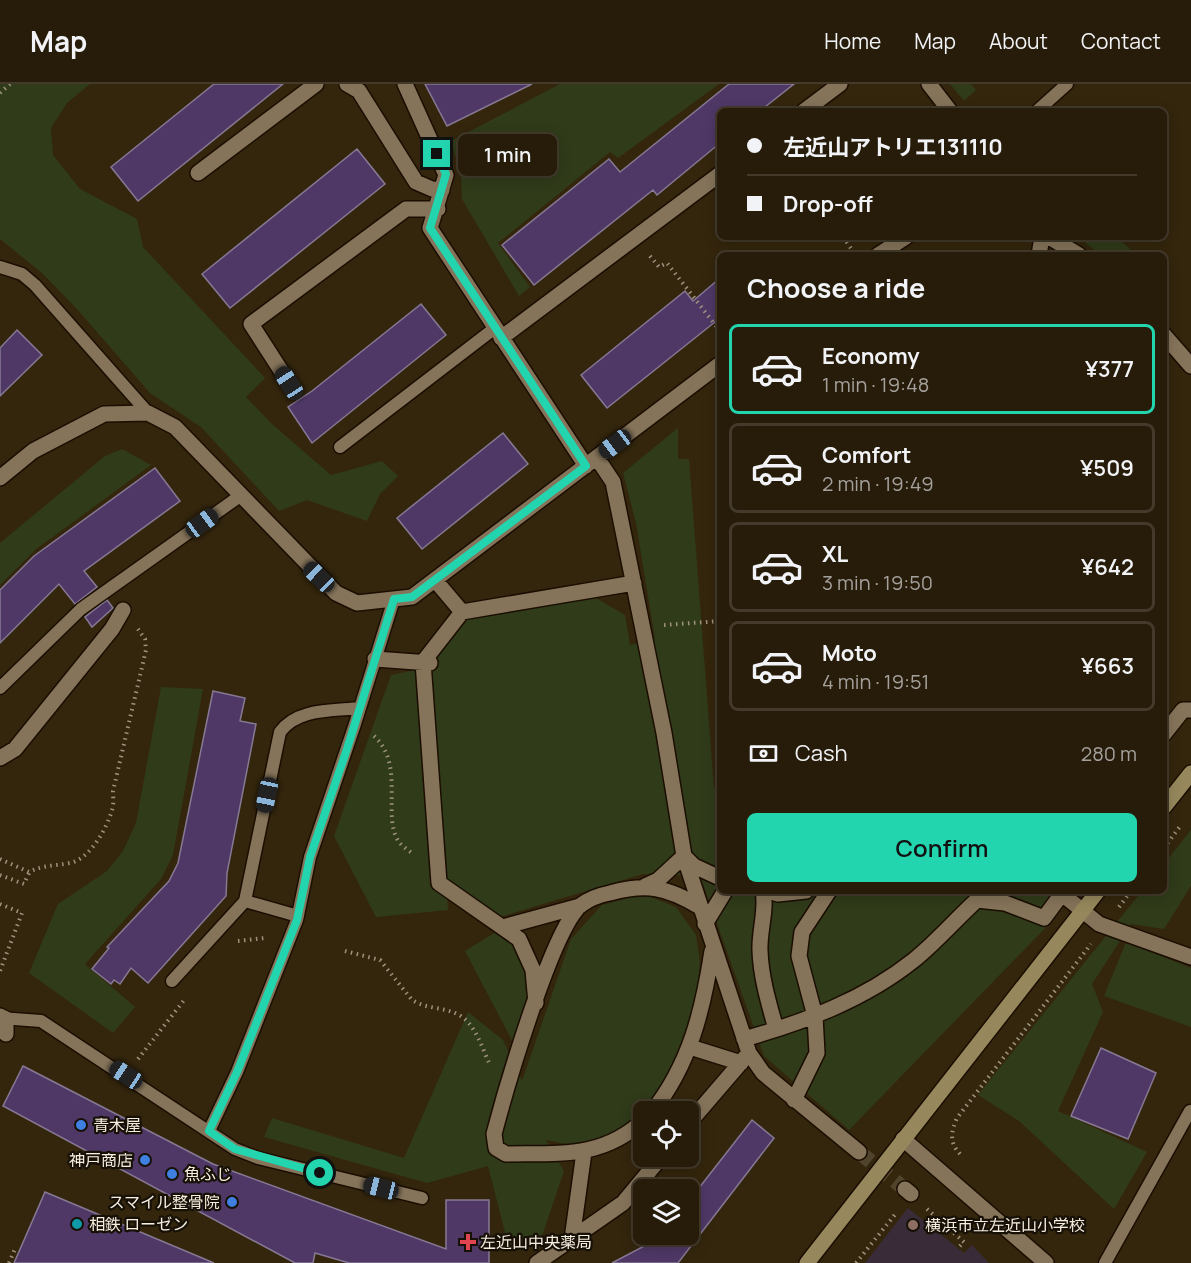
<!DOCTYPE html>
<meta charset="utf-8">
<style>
:root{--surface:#271c0a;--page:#332918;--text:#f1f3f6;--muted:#a4a19c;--line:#433a2b;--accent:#23d5af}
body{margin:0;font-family:Manrope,"Noto Sans JP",sans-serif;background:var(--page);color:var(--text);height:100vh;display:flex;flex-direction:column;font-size:22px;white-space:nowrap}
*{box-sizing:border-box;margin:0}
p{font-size:20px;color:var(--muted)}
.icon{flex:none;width:33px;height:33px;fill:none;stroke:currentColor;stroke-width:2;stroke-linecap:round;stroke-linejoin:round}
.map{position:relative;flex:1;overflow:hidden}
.side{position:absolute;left:717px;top:168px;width:450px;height:642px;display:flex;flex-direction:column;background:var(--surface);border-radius:9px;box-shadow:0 3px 15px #0003,0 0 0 2px var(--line)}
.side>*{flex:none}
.hud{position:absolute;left:717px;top:24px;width:450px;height:132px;border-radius:9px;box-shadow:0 3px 15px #0003,0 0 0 2px var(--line);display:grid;align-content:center;height:132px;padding:0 30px;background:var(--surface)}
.controls{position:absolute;left:633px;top:1017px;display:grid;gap:12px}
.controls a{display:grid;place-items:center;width:66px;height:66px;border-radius:9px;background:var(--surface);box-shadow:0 3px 15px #0003,0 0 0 2px var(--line);font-size:30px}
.end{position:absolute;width:27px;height:27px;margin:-14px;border:8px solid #23d5af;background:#111;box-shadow:0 0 0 3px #111}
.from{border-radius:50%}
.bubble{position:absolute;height:42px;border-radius:9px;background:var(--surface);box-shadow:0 3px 15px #0003,0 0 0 2px var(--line);font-size:20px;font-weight:600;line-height:42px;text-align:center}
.car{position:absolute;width:18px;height:36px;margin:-18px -9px;border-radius:8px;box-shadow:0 0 4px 2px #0007;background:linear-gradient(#222 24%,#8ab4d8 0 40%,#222 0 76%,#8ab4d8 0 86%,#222 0)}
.hud b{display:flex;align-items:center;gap:21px;height:57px;font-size:22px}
.hud b+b{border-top:2px solid var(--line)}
.hud i{width:15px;height:15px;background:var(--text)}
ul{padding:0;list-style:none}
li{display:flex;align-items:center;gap:18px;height:90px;margin:0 12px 9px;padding:0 18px;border:3px solid var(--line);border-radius:9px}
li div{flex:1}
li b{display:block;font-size:22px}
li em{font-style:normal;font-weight:600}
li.selected{border-color:var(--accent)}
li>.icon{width:54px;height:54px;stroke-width:1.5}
h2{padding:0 30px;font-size:27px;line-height:72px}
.pay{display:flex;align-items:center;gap:15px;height:66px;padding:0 30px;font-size:22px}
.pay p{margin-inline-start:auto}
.action{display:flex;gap:12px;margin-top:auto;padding:12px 30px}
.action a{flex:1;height:69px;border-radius:9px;background:var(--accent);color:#111;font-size:24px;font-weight:600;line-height:69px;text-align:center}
header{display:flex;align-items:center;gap:36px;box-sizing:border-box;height:84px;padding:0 30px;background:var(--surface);border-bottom:2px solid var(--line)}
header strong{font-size:28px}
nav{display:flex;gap:33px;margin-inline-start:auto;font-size:21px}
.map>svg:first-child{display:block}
.education{fill:#392b37}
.green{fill:#303b1a}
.building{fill:#4f3866;stroke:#867994;stroke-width:1.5}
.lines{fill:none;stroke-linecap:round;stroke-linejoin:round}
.street-tunnel{stroke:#51442c;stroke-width:15;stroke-dasharray:15 8;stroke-linecap:butt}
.lane-casing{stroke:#1b0e00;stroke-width:15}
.street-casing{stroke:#1b0e00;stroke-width:18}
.secondary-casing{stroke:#1b0e00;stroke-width:18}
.path{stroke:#9f9380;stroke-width:4;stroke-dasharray:1.5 4.5;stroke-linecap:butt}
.lane{stroke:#85745a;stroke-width:12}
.street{stroke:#85745a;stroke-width:15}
.secondary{stroke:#96885c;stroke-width:15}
.route{stroke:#23d5af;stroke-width:8}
.shop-dot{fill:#3f7fe0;stroke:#161006;stroke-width:2}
.culture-dot{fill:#0f9aa8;stroke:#161006;stroke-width:2}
.education-dot{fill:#8d6e63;stroke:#161006;stroke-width:2}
.health-dot{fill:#e0444e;stroke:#161006;stroke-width:2}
.labels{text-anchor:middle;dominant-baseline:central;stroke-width:4.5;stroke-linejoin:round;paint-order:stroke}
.poi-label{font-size:16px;fill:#f7eddf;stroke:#161006;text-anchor:start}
</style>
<header>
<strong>Map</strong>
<nav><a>Home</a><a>Map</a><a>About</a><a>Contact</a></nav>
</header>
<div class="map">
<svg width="1191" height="1179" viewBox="0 0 1191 1179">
<rect width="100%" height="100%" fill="#34260d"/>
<path class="education" d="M908 1124 964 1169 972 1161 989 1179H865Z"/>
<path class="green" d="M0 0H90L67 19 51 44 53 71 80 105 137 135 143 163 265 294 246 313 272 340 331 391 382 377 398 392 380 410 367 437 307 416 279 427 201 343 150 309 76 224 42 189 0 155Z
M560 0H719L618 74 610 68 498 159 530 203 519 212 462 115 461 92 451 57Z
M950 0H971L976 6 964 17Z
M1078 153H1117L1136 171H1101Z
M678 344V375H689L714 704H720V807H1075L1055 834 849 1046 764 972 700 792 643 790 500 833 446 794 448 826 376 833 334 752 391 591 433 582V577L462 536 596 514 625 531 630 561 655 555 636 439 623 389Z
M122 365 151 381 35 466 0 501V459L105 372Z
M161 603 203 605 173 771 161 795 85 880 135 923 113 949 29 889 58 820 107 787 123 767 136 739Z
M1191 746V802L1164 845 1131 840 1092 900 1103 928 1058 1027 1147 1068 1114 1125 1019 1037 978 1011 1142 807H1164V780Z
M643 810 676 823 696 851 700 879 696 914 680 968 652 1019 615 1050 581 1063 546 1056 564 1087 541 1155 509 1164 488 1082 427 1099 264 1053 272 1034 404 1074 468 928 503 956 522 997 571 855 602 821Z
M501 845 523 870 530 920 516 964 465 867Z
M1126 858 1191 884V943L1104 912Z"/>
<path class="building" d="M214 0H283L138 117 111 83Z
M425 0H532L447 42Z
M729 0H794L760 27H720V59L657 111 653 106 534 201 502 161 609 75 620 88Z
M357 65 385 100 230 224 202 190Z
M720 194V234L607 324 581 291 685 207 693 217Z
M421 220 446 251 312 359 288 323 312 307Z
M17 246 42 271 0 312V264Z
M503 349 528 380 422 465 397 434Z
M155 384 180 417 84 487 97 503 75 520 59 500 0 559V506L34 472Z
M107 516 113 524 92 543 85 533Z
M213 607 245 614 240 637 256 640 227 789 226 812 148 899 131 884 120 900 114 896 111 900 92 885 109 864 107 863 169 797 178 779Z
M1101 964 1156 989 1128 1055 1071 1032Z
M23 982 213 1080 446 1165V1116H489V1179H349L315 1169 313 1179H295L3 1022Z
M752 1036 774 1054 678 1179H612L667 1150H688V1118Z
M45 1108 214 1179H14Z"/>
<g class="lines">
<path class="street-tunnel" d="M859 1068 905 1105"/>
<defs>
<path id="lane" d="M1037 27 1067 0
M0 183 22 190 35 201 148 329
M340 363 495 244
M0 604 81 525 240 412
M245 817 298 832
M172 897 245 817 280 648C297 624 333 627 360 624
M0 934 41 937 235 1065 258 1074 422 1114
M209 1047 237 988 297 836 310 773 355 640 394 515
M1105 1179 1190 1027"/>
<path id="street" d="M347 0 359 7 416 98 432 105 442 106
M405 0 446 91 430 144 586 382
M929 0 950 27
M804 27 840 0
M198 89 316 0
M1049 153 1079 171
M878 171 906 153
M1039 171 1042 153
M1164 251 1191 282
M501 254 720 90
M289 299 251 240 406 125H438
M597 374 613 398 664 649 684 772 749 969 763 989 859 1068
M0 394 33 367 104 330 148 329 175 343 336 509 357 519 412 513 720 280
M435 496 462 528
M375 575 430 579
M1164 650 1183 626H1191
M0 674 15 665 112 545 123 526
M645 802 658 796 684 772 694 782 720 794
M763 807C767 826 759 847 760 867 761 894 769 920 776 945
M768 807 778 810 806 807
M1062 810 1099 840 1191 873
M977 816 1005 819 1044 834 1064 807
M705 840 725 807
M503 843 580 822
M536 919 533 886 519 855 439 799 423 578 462 528 634 499
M0 932 6 935V950
M744 955C804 938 864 916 914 876 940 855 961 829 987 807
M690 963 741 979
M794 1016 817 969 815 932 799 872 802 848 829 807
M652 1028C690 980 703 926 712 867
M644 1036C602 1075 559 1069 506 1070L496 1064 494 1050C505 1008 552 845 581 821 589 815 600 811 610 809 647 799 667 803 700 823
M688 1040 749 969
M903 1055 1046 1179
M905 1105 911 1110
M572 1155 584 1068
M537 1179 623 1119 662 1072"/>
<path id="secondary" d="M1164 723 1191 689
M807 1179 1098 807"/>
</defs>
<use href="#lane" class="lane-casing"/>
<use href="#street" class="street-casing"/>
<use href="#secondary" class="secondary-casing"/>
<path class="path" d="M0 9 10 0
M843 153 855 170
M650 172 659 183 667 179 720 247
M664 541 720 537
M374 652C406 681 381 732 399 758 402 762 408 766 413 770
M1164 764 1181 741
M0 775 29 788C43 781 55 782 70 779 90 775 107 744 112 726 114 720 113 713 113 707L146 566 145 555 138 545
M0 791 24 800 29 789
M0 820 22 829 0 887
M1119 823 1131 807
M238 857 265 854
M345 867 380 876 412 916C426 925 443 923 457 930 475 938 482 964 490 981
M138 975 185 915
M960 1070C949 1058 951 1048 957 1034L1091 860
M927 1125 964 1158 958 1164
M9 1179 15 1165
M856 1179 897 1128"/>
<use href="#lane" class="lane"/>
<use href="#street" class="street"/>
<use href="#secondary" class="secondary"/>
</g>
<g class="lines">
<path class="route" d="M320 1089 235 1065 209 1047 237 988 297 836 310 773 347 665 394 515 412 513 586 382 430 144 446 90 437 70"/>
</g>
<g class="shop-dot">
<circle cx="81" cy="1041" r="6"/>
<circle cx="145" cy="1076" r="6"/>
<circle cx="172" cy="1090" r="6"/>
<circle cx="232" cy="1118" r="6"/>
</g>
<circle class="culture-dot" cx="77" cy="1140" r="6"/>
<circle class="education-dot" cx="913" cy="1141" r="6"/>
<path class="health-dot" d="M465 1149h6v6h6v6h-6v6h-6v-6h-6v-6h6z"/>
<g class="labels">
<g class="poi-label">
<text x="93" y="1041">青木屋</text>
<text x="133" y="1076" text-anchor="end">神戸商店</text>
<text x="184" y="1090">魚ふじ</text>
<text x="220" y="1118" text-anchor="end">スマイル整骨院</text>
<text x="89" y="1140">相鉄 ローゼン</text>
<text x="925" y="1141">横浜市立左近山小学校</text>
<text x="480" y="1158">左近山中央薬局</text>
</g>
</g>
</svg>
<div class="controls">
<a><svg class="icon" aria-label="locate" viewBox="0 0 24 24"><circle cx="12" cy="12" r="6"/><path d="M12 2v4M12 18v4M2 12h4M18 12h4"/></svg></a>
<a><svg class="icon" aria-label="layers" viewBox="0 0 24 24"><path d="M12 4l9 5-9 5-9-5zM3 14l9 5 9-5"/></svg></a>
</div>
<i class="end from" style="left:320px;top:1089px"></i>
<i class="end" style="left:437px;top:70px"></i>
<div class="bubble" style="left:458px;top:50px;width:99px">1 min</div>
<i class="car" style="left:289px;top:299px;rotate:327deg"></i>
<i class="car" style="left:615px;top:360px;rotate:233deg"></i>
<i class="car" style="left:202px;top:439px;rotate:54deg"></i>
<i class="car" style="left:319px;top:493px;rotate:314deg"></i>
<i class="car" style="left:267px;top:711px;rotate:192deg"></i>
<i class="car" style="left:126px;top:991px;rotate:303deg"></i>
<i class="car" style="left:381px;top:1104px;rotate:284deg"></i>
<div class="hud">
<b><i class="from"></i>左近山アトリエ131110</b>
<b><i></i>Drop-off</b>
</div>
<section class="side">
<h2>Choose a ride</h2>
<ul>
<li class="selected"><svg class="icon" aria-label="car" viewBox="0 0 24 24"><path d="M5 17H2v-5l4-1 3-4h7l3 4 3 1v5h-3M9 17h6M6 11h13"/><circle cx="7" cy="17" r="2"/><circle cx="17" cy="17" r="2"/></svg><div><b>Economy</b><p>1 min · 19:48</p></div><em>¥377</em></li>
<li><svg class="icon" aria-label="car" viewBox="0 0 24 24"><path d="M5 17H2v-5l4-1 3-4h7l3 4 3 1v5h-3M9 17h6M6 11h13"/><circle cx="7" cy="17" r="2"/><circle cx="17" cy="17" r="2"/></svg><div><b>Comfort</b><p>2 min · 19:49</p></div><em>¥509</em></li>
<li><svg class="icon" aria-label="car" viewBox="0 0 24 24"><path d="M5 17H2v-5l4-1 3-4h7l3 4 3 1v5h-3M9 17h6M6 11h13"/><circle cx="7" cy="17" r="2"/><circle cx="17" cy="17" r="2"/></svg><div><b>XL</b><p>3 min · 19:50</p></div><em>¥642</em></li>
<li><svg class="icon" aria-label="car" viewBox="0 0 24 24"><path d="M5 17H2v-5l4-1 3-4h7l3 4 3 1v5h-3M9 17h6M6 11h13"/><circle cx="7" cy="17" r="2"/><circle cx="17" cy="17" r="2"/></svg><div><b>Moto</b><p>4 min · 19:51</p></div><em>¥663</em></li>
</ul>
<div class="pay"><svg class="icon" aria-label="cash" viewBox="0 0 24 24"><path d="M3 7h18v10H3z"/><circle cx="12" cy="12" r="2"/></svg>Cash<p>280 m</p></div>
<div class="action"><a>Confirm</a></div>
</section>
</div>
